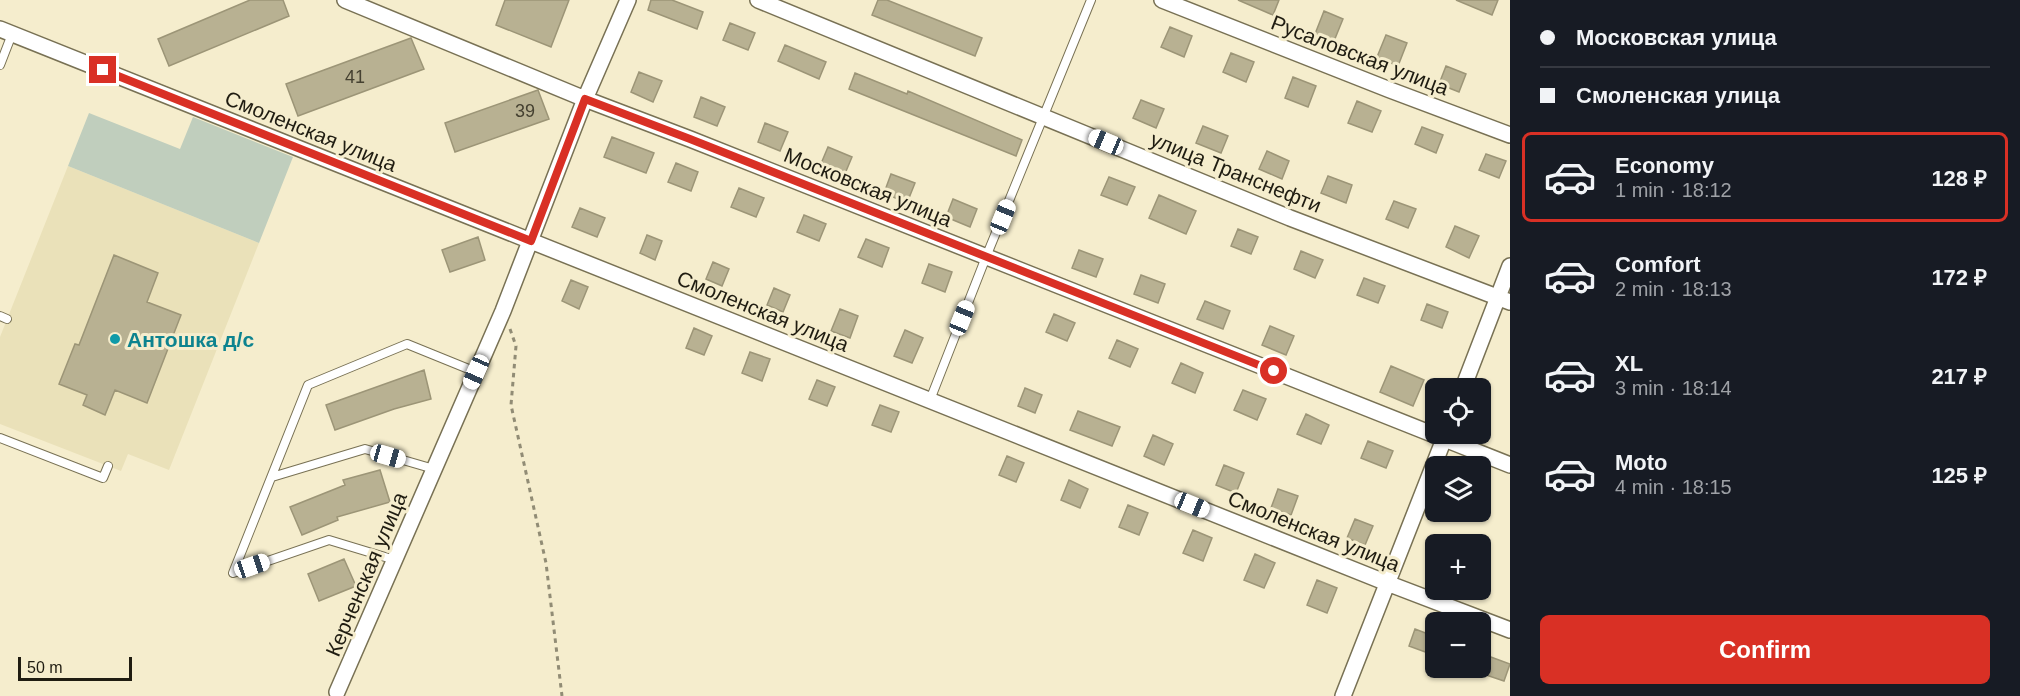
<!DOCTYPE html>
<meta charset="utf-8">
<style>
:root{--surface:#171b24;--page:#242831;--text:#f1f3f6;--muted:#9ea1a6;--line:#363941;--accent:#d93025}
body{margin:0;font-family:Arial,sans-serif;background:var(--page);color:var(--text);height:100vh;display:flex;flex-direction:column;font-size:22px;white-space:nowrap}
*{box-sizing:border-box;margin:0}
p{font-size:20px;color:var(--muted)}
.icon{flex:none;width:33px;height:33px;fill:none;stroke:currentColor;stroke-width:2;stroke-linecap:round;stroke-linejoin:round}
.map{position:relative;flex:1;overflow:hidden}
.details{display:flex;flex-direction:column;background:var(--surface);width:510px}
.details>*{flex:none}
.guide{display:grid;align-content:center;height:132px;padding:0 30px;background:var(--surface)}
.buttons{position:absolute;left:1425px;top:378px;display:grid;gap:12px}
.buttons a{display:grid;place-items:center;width:66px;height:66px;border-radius:9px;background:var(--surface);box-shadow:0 2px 4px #0004;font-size:30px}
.scale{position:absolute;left:18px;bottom:15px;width:114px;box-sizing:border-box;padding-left:6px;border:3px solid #1f1c11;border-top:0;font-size:16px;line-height:21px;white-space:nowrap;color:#1f1c11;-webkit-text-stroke:4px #f5edcd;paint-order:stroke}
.end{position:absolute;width:27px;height:27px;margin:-14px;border:8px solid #d93025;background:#fff;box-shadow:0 0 0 3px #fff}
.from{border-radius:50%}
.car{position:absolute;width:18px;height:36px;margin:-18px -9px;border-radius:8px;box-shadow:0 0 4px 2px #0007;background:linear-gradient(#fff 24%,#345 0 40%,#fff 0 76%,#345 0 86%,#fff 0)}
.guide b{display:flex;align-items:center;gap:21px;height:57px;font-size:22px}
.guide b+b{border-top:2px solid var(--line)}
.guide i{width:15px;height:15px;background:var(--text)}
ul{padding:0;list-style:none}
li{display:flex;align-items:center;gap:18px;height:90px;margin:0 12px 9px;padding:0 18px;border:3px solid transparent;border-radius:9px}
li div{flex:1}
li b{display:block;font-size:22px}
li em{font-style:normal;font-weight:700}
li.active{border-color:var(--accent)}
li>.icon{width:54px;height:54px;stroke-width:1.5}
.cta{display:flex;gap:12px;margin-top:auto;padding:12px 30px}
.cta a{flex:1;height:69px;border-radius:9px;background:var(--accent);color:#fff;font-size:24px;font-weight:700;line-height:69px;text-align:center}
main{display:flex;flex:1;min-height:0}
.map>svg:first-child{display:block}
.built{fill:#eae1b9}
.green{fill:#c0cebd}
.building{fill:#b8b192;stroke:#9c9577;stroke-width:1.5}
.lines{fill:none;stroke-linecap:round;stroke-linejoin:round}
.service-casing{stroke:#787154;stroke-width:10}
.minor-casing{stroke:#787154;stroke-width:18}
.path{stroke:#918c75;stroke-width:3;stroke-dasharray:4.5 4.5;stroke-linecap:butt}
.service{stroke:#fff;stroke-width:8}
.minor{stroke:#fff;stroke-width:15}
.route{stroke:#d93025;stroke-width:8}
.culture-dot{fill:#0f9aa8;stroke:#f5edcd;stroke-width:2}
.labels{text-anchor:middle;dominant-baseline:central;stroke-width:6;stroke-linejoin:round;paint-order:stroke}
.number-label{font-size:18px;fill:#454131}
.street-label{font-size:21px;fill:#1f1c11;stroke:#f5edcd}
.culture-label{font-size:21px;font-weight:bold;fill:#0d838f;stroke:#f5edcd;text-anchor:start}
</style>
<main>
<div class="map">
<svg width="1510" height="696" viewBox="0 0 1510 696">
<rect width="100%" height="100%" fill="#f5edcd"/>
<path class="built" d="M68 166 259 243 169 470 128 454 121 471 0 424V337Z"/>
<path class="green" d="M89 113 180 149 193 117 293 157 259 243 68 166Z"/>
<path class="building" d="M250 0H283L289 16 169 66 158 39Z
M505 0H569L551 47 496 25Z
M651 0H672L703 12 697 29 648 10Z
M878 0H887L982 38 975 56 872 15Z
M1238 0H1279L1273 15Z
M1456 0H1498L1492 15Z
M1324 11 1343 19 1334 41 1315 34Z
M730 23 755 33 748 50 723 40Z
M1170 27 1192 36 1184 57 1161 47Z
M1386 35 1407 43 1398 66 1377 57Z
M411 38 424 69 298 116 286 84Z
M785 45 826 62 819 79 778 61Z
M1231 53 1254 62 1246 82 1223 72Z
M1446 66 1466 74 1459 92 1439 84Z
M639 72 662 81 653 102 631 92Z
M855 73 907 94 908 91 1022 140 1016 156 849 89Z
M1293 77 1316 86 1308 107 1285 98Z
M538 90 549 119 455 152 445 123Z
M701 97 725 107 717 126 694 117Z
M1141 100 1164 109 1156 128 1133 118Z
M1357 101 1381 111 1372 132 1348 123Z
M765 123 788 132 780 151 758 142Z
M1203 126 1228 136 1221 153 1196 143Z
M1422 127 1443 135 1436 153 1415 144Z
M612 137 654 153 646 173 604 157Z
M828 147 852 157 844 176 820 166Z
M1267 151 1289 161 1282 179 1259 169Z
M1486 154 1506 161 1499 178 1479 170Z
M676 163 698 172 691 191 668 182Z
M891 174 915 183 907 203 884 193Z
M1328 176 1352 185 1346 203 1321 193Z
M1109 177 1135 187 1127 205 1101 195Z
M739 188 764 198 756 217 731 207Z
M1159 195 1196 211 1186 234 1149 218Z
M953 199 977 209 970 227 946 217Z
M1394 201 1416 209 1408 228 1386 219Z
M580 208 605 218 597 237 572 227Z
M804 215 826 224 819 241 797 232Z
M1455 226 1479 236 1469 258 1446 247Z
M1238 229 1258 237 1251 254 1231 246Z
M647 235 662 241 655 260 640 253Z
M478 237 485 260 450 272 442 250Z
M866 239 889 248 882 267 858 257Z
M1079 250 1103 259 1096 277 1072 268Z
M1301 251 1323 260 1315 278 1294 269Z
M114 255 158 273 147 302 181 315 147 403 115 390 105 415 83 405 87 395 59 384 75 344 79 345Z
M713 262 729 269 722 286 706 279Z
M929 264 952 272 945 292 922 283Z
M1141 275 1165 284 1158 303 1134 294Z
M1364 278 1385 286 1378 303 1357 295Z
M571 280 588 287 579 309 562 301Z
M774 288 790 295 783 312 767 305Z
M1205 301 1230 311 1223 329 1197 319Z
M1427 304 1448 312 1442 328 1421 320Z
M840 309 858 316 850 338 831 331Z
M1054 314 1075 323 1067 341 1046 332Z
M1270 326 1294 336 1286 355 1262 345Z
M694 328 712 336 704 355 686 348Z
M905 330 923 338 912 363 894 356Z
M1117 340 1138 349 1130 367 1109 358Z
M750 352 770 359 762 381 742 373Z
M1181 363 1203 373 1195 393 1172 383Z
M1391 366 1424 380 1413 406 1380 392Z
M424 370 431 399 394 409 335 430 326 405Z
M817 380 835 387 827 406 809 399Z
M1025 388 1042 395 1035 413 1018 406Z
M1243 390 1266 399 1257 420 1234 410Z
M880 405 899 412 891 432 872 425Z
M1078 411 1120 427 1112 446 1070 430Z
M1306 414 1329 425 1321 444 1297 434Z
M1153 435 1173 444 1164 465 1144 456Z
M1368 441 1393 451 1386 468 1361 458Z
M1007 456 1024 463 1016 482 999 475Z
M1224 465 1244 473 1236 493 1216 485Z
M380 470 390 502 337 517 338 520 302 535 290 507 345 485 343 480Z
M1069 480 1088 489 1080 508 1061 500Z
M1278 489 1298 496 1291 515 1271 508Z
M1128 505 1148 513 1139 535 1119 527Z
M1355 519 1373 526 1365 545 1347 538Z
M1193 530 1212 538 1203 561 1183 553Z
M1255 554 1275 563 1264 588 1244 580Z
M344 559 356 586 319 601 308 574Z
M1317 580 1337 588 1327 613 1307 605Z
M1415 629 1436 637V656L1409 646Z
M1480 653 1510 664 1504 681 1480 673Z"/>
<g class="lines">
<defs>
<path id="service" d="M0 65 12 34
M0 316 7 319
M930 400 986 257 1091 0
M0 438 103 478 108 466
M272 477 365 449 434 469
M395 560 329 540 233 573 308 385 407 344 476 372"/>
<path id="minor" d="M345 0 585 99 690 139 1510 465
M758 0 1290 218 1510 302
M1162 0 1390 90 1510 135
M0 29 1387 583 1510 630
M1463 388 1510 266
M337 692 503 311 585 99 628 0
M1343 696 1446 434"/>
</defs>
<use href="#service" class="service-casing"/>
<use href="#minor" class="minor-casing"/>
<path class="path" d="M510 329 516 346 511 405 546 563 562 696"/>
<use href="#service" class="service"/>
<use href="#minor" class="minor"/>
</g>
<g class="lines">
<path class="route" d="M103 70 531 241 585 99 690 139 1274 371"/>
</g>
<circle class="culture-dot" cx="115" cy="339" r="6"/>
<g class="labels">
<g class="number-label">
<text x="355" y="77">41</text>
<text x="525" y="111">39</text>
</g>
<g class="street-label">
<text transform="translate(1360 55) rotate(21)">Русаловская улица</text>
<text transform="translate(311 131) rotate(22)">Смоленская улица</text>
<text transform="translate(1236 172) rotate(22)">улица Транснефти</text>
<text transform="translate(868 187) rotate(22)">Московская улица</text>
<text transform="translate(763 311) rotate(22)">Смоленская улица</text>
<text transform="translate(1314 531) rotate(22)">Смоленская улица</text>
<text transform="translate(366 574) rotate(-67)">Керченская улица</text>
</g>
<g class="culture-label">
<text x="127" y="339">Антошка д/с</text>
</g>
</g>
</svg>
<div class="buttons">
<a><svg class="icon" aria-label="locate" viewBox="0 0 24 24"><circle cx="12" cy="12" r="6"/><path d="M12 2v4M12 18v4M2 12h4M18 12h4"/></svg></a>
<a><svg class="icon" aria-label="layers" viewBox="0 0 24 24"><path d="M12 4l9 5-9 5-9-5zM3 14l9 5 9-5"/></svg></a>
<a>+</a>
<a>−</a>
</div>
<div class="scale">50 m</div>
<i class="end from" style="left:1274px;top:371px"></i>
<i class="end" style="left:103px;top:70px"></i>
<i class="car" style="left:1106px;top:142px;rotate:293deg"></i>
<i class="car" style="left:1003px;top:217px;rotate:22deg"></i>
<i class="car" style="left:962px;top:318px;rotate:22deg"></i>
<i class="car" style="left:476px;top:372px;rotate:204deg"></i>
<i class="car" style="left:388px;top:456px;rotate:106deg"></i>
<i class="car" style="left:1192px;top:505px;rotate:112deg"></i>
<i class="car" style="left:252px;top:566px;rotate:71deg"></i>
</div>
<section class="details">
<div class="guide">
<b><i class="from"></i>Московская улица</b>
<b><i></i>Смоленская улица</b>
</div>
<ul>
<li class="active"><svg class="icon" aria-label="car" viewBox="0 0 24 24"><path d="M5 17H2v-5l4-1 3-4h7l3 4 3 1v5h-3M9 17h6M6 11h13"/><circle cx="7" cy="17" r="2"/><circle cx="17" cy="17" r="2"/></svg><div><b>Economy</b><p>1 min · 18:12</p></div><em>128 ₽</em></li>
<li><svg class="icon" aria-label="car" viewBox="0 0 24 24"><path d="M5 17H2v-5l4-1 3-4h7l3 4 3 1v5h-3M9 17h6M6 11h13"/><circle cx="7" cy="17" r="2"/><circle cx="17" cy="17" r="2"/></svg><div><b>Comfort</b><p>2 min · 18:13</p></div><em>172 ₽</em></li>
<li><svg class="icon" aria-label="car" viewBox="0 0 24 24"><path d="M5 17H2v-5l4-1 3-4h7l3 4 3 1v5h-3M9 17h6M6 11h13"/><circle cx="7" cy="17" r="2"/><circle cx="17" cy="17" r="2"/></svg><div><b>XL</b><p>3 min · 18:14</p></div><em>217 ₽</em></li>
<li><svg class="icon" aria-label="car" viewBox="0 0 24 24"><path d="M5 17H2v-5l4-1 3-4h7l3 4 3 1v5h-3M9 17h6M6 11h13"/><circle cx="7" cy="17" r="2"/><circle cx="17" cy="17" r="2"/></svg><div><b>Moto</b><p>4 min · 18:15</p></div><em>125 ₽</em></li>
</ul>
<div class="cta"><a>Confirm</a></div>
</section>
</main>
